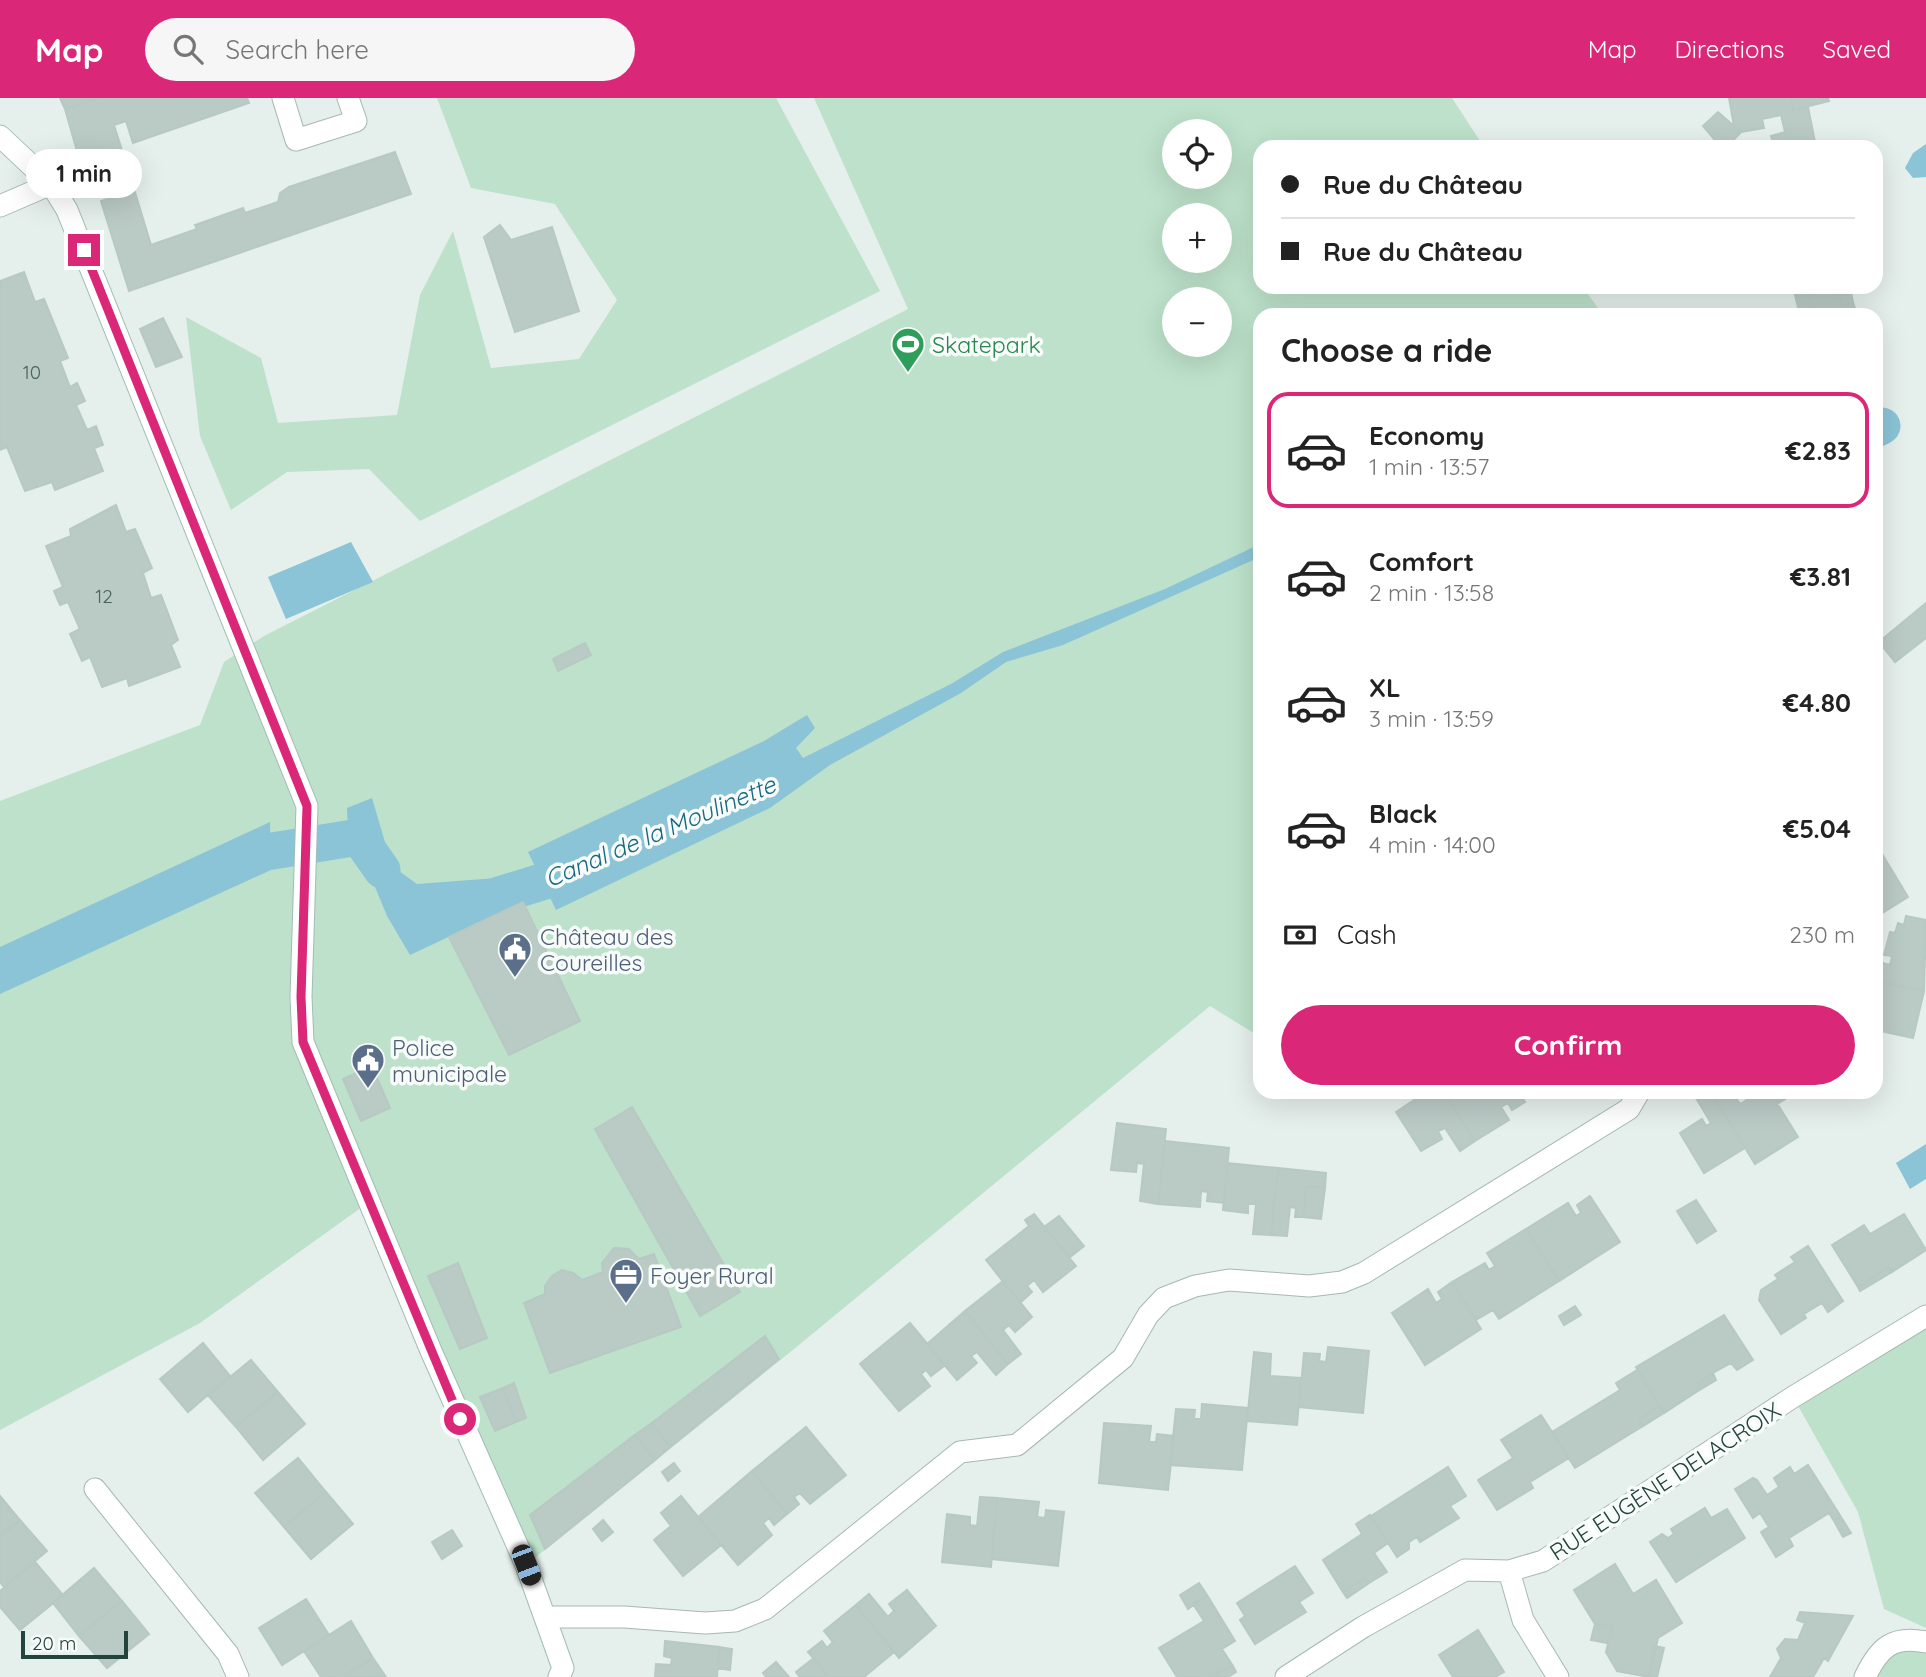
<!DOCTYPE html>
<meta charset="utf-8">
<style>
:root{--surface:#fff;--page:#f6f6f6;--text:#222;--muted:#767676;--line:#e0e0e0;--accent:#db2777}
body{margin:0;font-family:Quicksand,sans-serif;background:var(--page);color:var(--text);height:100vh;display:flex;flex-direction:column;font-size:26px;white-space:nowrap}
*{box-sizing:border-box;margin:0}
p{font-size:23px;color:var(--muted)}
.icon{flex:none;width:38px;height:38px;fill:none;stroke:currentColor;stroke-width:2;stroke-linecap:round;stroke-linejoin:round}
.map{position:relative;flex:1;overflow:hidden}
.panel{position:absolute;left:1253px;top:210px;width:630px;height:791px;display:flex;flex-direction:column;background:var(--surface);border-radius:21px;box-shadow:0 7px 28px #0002}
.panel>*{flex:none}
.hud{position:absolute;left:1253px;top:42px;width:630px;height:154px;border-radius:21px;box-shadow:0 7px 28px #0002;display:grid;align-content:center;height:154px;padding:0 28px;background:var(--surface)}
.fabs{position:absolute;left:1162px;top:21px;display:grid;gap:14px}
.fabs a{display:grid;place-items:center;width:70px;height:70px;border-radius:50%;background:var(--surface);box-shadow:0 7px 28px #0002;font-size:35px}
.scale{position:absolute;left:21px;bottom:18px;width:107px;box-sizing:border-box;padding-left:7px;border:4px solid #23433d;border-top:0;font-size:19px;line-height:24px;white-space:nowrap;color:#23433d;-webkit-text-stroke:5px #f7fbf9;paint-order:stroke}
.end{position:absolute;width:32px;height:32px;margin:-16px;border:9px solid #db2777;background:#fff;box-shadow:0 0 0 4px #fff}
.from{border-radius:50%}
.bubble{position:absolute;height:49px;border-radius:24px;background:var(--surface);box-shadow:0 7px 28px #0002;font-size:23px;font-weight:700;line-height:49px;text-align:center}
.car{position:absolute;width:21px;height:42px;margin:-21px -10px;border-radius:9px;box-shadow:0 0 5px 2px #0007;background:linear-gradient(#222 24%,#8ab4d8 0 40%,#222 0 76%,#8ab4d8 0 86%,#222 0)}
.hud b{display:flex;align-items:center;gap:24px;height:66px;font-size:26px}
.hud b+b{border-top:2px solid var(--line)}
.hud i{width:18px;height:18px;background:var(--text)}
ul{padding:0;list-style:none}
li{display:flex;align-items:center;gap:21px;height:116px;margin:0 14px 10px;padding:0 14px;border:4px solid transparent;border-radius:21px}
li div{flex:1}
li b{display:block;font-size:26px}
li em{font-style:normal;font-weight:700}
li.current{border-color:var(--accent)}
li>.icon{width:63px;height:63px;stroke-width:1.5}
h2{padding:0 28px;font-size:32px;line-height:84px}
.pay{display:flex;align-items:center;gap:18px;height:77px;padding:0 28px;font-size:26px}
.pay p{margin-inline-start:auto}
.cta{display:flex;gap:14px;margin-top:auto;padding:14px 28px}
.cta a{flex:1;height:80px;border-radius:42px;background:var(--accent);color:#fff;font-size:28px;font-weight:700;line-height:80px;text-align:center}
header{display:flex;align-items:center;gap:42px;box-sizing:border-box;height:98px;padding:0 35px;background:var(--accent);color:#fff}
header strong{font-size:33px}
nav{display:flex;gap:38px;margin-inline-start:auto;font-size:24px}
.search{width:490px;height:63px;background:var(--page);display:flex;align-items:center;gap:18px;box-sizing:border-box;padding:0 24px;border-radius:38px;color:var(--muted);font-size:26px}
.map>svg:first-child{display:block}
.green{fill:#bde1ca;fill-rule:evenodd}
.water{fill:#8bc4d6}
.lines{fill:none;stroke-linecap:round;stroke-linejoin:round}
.canal{stroke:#8bc4d6;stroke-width:37}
.building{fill:#bacac5;stroke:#b7c9c3;stroke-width:2}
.lane-casing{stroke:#a7b8b4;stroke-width:23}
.street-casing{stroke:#a7b8b4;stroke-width:23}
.secondary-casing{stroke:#a3bcb5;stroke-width:23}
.lane{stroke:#fff;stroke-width:21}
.street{stroke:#fff;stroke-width:21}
.secondary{stroke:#fff;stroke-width:21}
.route{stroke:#db2777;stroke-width:9}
.labels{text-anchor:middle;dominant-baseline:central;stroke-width:7;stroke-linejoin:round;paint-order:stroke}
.number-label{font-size:19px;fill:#49655f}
.leisure-label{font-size:23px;fill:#27864d;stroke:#f7fbf9;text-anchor:start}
.service-label{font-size:23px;fill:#4e5e75;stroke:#f7fbf9;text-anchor:start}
.street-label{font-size:23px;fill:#23433d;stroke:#f7fbf9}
.water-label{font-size:24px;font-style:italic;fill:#186883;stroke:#f7fbf9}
</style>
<header>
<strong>Map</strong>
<div class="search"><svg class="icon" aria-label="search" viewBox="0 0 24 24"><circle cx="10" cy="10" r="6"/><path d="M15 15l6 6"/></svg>Search here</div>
<nav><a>Map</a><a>Directions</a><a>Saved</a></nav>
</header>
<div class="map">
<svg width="1926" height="1579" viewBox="0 0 1926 1579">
<rect width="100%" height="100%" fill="#e5efec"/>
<path class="green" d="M437 0H776L880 193 420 423 369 371 287 374 231 412 200 338 186 219 261 260 278 325 397 317 420 197 453 133 491 270 579 261 617 202 555 106 471 90Z
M814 0H1452L1484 49H1260V189H1583L1603 217H1260V939L1210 908 794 1251 526 1467 369 1104 200 1225 0 1332V703L200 627 224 564 264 538 908 211ZM1174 33H1220V79H1174ZM1174 117H1220V163H1174ZM1174 201H1220V247H1174Z
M1926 1218V1530L1884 1511 1858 1414 1793 1299Z
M1926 1544V1579H1865L1875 1557Z"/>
<path class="water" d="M1926 46V79L1913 80 1905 70 1913 55Z
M351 444 373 484 286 521 268 479Z
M1260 446V459L1063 547 1006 564 961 595 830 667 770 710 556 812 528 754 764 643 807 617 815 630 796 650 803 660 951 586 1003 554 1165 491Z
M372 700 392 768 417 786 510 779 523 804 410 857 387 818 361 755 349 756 347 710Z
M270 724 271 772 0 896V849Z
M1926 1046V1081L1910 1091 1896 1065Z"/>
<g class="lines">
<path class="canal" d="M1876 331 1882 328
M224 772 260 755 359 739 382 772
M470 806 564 777 590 766"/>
</g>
<path class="building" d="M60 0H100L65 11Z
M100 0H247L249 5 133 45 126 23 114 27 126 65 84 78 65 11Z
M1729 0H1791L1793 12 1808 9 1816 49H1774L1771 38 1785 34 1781 17 1762 21 1764 30 1741 34 1727 49H1721L1703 28 1718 14 1734 28Z
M1791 0H1828L1829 3 1793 12Z
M395 54 411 96 129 193 101 103 134 91 151 147 197 131 195 127 243 110 245 115 278 104 280 95 289 89Z
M500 127 511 142 552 129 579 213 515 234 484 139Z
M24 174 35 204 44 201 68 260 60 263 70 289 77 285 85 303 76 307 87 332 96 328 103 347 94 350 103 373 55 392 52 384 25 393 7 349 0 352V183Z
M1793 189H1849L1847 195 1839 197 1842 208 1853 204 1857 217H1808L1814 216 1808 194 1795 197Z
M1850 190 1853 204 1842 208 1839 197 1847 195Z
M1808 194 1814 216 1800 217 1795 197Z
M163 220 182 259 156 269 140 231Z
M116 407 126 434 135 431 152 470 143 475 151 500 161 497 178 542 171 547 180 569 129 588 127 580 102 589 90 559 82 563 70 536 80 531 68 504 60 507 54 493 63 489 46 448 71 438 70 431Z
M1926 505V540L1895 564 1879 544Z
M585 545 591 557 558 573 553 561Z
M1876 746 1908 799 1876 819Z
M523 804 580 923 509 957 449 839Z
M1906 818 1926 822 1924 893 1876 883V863L1890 867 1892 858 1884 857 1890 834 1895 835 1898 825 1904 827Z
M1876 883 1924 893 1913 940 1876 932V906L1882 908 1884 900 1876 898Z
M372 968 390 1010 361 1023 343 981Z
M1426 994H1443L1475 1043 1460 1053 1445 1030 1438 1033 1442 1041 1421 1053 1396 1014Z
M1443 994H1519L1525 1004 1512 1012 1508 1005 1501 1009 1509 1022 1475 1043Z
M1706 994H1711L1745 1050 1704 1075 1680 1035 1702 1021 1706 1028 1711 1025 1696 1000Z
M1711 994H1732L1740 1006 1747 1002 1743 996 1745 994H1770L1798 1039 1755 1066Z
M1770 994H1797L1777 1006Z
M632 1009 740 1194 700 1218 595 1031Z
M1117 1025 1166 1031 1158 1106 1140 1103 1144 1066 1137 1065 1136 1074 1111 1072Z
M1165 1043 1229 1050 1224 1105 1207 1103 1208 1094 1201 1093 1200 1109 1158 1106Z
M1227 1065 1278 1070 1271 1137 1253 1136 1256 1106H1248V1115L1223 1112Z
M1278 1070 1326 1075 1325 1090 1306 1089 1304 1119H1295L1296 1110 1290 1109 1287 1138 1271 1137Z
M1306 1089 1325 1090 1321 1121 1304 1119Z
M1590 1098 1620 1144 1559 1183 1526 1131 1568 1105 1576 1118 1581 1115 1577 1107Z
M1696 1102 1716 1133 1697 1145 1677 1113Z
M1034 1116 1076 1168 1043 1194 1034 1182 1027 1188 1032 1194 1020 1205 986 1162 1029 1128 1025 1122Z
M1904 1116 1926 1152 1892 1174 1889 1169 1858 1189 1832 1147 1864 1127 1870 1136Z
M1059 1118 1084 1148 1070 1159 1044 1129Z
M1526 1131 1559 1183 1499 1221 1493 1212 1476 1222 1452 1184 1485 1165 1489 1172 1495 1168 1487 1155Z
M1808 1148 1843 1203 1828 1214 1822 1205 1804 1216 1806 1220 1781 1236 1759 1202 1761 1192 1778 1181 1775 1177 1795 1164 1791 1159Z
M614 1150 629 1151 639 1161 654 1156 681 1229 550 1275 524 1205 545 1196V1188L552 1178 562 1172 573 1175 582 1182 603 1174 602 1165Z
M458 1165 487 1240 460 1251 428 1178Z
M1889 1169 1892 1174 1860 1193 1858 1189Z
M1003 1183 1032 1219 1015 1234 1009 1227 1003 1232 1021 1256 1008 1266 965 1213Z
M1452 1184 1481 1231 1425 1267 1392 1215 1428 1191 1436 1205 1442 1201 1438 1194Z
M1575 1208 1581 1217 1564 1227 1559 1218Z
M965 1213 1008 1266 996 1277 977 1254 971 1258 977 1265 957 1282 927 1246Z
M1724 1217 1753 1262 1737 1272 1731 1265 1713 1275 1698 1285 1701 1291 1664 1315 1636 1269Z
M910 1225 945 1267 931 1278 926 1272 921 1276 930 1288 899 1313 860 1266Z
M765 1238 779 1261 670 1349 652 1325Z
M203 1245 230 1278 188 1314 160 1281Z
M1328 1249 1369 1253 1363 1315 1299 1309 1304 1255 1320 1256 1319 1263 1326 1264Z
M1254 1254 1271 1256 1270 1278 1301 1280 1297 1327 1247 1323Z
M251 1262 278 1294 236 1329 208 1297Z
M1637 1272 1660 1308 1639 1321 1643 1328 1575 1370 1552 1334 1620 1292 1616 1285Z
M1713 1275 1716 1282 1701 1291 1698 1285Z
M514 1285 526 1320 516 1324 503 1290Z
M503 1290 516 1324 495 1333 480 1299Z
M278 1294 305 1326 263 1362 236 1329Z
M1202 1306 1248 1310 1242 1372 1170 1367 1176 1311 1195 1312 1194 1321H1201Z
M1660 1308 1664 1315 1643 1328 1639 1321Z
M1541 1317 1569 1360 1530 1384 1533 1390 1497 1412 1478 1382 1513 1360 1501 1342Z
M652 1325 670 1349 655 1362 635 1337Z
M1104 1325 1151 1328 1149 1344H1156L1157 1336 1174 1338 1168 1392 1099 1385Z
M806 1329 846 1377 810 1406 800 1395 794 1399 799 1406 787 1416 752 1373Z
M635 1337 655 1362 545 1451 530 1417Z
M298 1360 326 1394 284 1429 255 1395Z
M674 1365 680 1373 668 1383 662 1374Z
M1808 1367 1841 1419 1834 1423 1829 1415 1789 1440 1793 1448 1776 1459 1761 1434 1769 1429 1760 1415 1753 1420 1735 1391 1753 1380 1757 1382 1767 1397 1779 1389 1774 1380 1790 1369 1794 1376Z
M1448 1369 1466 1398 1450 1408 1459 1420 1420 1444 1417 1439 1409 1444V1451L1397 1459 1371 1418Z
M752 1373 787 1416 774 1427 769 1420 763 1425 772 1437 738 1467 698 1419Z
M326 1394 353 1426 311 1461 284 1429Z
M0 1398 20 1422 0 1438Z
M681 1398 721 1447 683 1478 654 1442 671 1428 661 1415Z
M980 1399 997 1400 991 1469 942 1464 947 1416 970 1419V1427L977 1428Z
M997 1400 1039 1404 1037 1419 1045 1420 1046 1412 1064 1414 1058 1468 992 1461Z
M1705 1410 1711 1420 1727 1411 1745 1440 1676 1484 1650 1444 1662 1436 1668 1440 1674 1436 1671 1431Z
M1370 1417 1388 1445 1374 1455 1387 1474 1369 1485 1365 1480 1343 1494 1323 1462 1362 1436 1356 1426Z
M1841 1419 1851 1435 1843 1439 1834 1423Z
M20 1422 47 1453 4 1489 0 1484V1438Z
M603 1422 613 1434 602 1443 593 1431Z
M452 1432 462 1448 442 1461 432 1444Z
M35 1464 63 1497 20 1532 0 1509V1493Z
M1615 1466 1633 1496 1656 1482 1682 1525 1658 1540 1649 1579 1617 1573 1606 1554 1612 1529 1595 1526 1574 1492Z
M1295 1468 1313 1495 1299 1504 1306 1514 1255 1546 1240 1522 1245 1518 1237 1505Z
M94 1470 122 1503 79 1538 53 1505Z
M1365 1480 1369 1485 1347 1500 1343 1494Z
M1199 1485 1207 1497 1188 1511 1180 1497Z
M907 1492 936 1528 899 1560 856 1507 869 1496 888 1519 894 1513 889 1506Z
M1207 1497 1235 1543 1222 1551 1233 1568 1207 1579H1177L1159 1550 1204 1523 1193 1506Z
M306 1501 329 1537 282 1567 259 1530Z
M122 1503 149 1536 107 1570 79 1538Z
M856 1507 894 1554 864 1579H829L808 1554 822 1543 827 1550 833 1544 824 1533Z
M1800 1514 1853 1518 1828 1563 1824 1560 1813 1579H1770L1781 1560 1777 1551 1785 1541 1798 1542 1805 1525 1797 1522Z
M351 1523 373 1560 342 1579H321L304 1553Z
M1595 1526 1612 1529 1607 1545 1591 1542Z
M1478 1532 1504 1574 1495 1579H1453L1439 1557Z
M665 1543 719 1549 717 1579H655L656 1566 671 1567 672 1560 664 1558Z
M1655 1548 1664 1550 1657 1579H1649Z
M719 1549 732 1551 730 1572 717 1570Z
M373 1560 386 1579H342Z
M814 1560 829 1579H800L796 1574Z
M776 1564 789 1579H766L763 1575Z
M1233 1568 1236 1574 1228 1579H1207Z"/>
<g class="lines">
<defs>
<path id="lane" d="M283 0 296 42 356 23 348 0"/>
<path id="street" d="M0 108 51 86
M95 1391 228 1556 238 1579
M1509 1473 1523 1522 1558 1579
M545 1519H624L705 1525 735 1523 765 1511 960 1354 1017 1347 1123 1260 1148 1217 1164 1200 1195 1188 1229 1182 1309 1188 1342 1184 1364 1175 1629 1011 1639 994
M1286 1579 1363 1529 1465 1472 1509 1473 1543 1463 1793 1299 1926 1218
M1865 1579C1879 1550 1892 1537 1926 1544"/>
<path id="secondary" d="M0 38 51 86 67 112 307 708 301 899 303 944 431 1253 526 1467 563 1570 559 1579"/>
</defs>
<use href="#lane" class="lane-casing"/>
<use href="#street" class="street-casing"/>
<use href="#secondary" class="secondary-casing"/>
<use href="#lane" class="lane"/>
<use href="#street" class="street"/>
<use href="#secondary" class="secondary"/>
</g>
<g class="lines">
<path class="route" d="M84 152 307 708 301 899 303 944 460 1321"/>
</g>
<defs>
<symbol id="stadium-pin" viewBox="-11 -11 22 30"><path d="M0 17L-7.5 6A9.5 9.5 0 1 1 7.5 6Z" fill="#2e9e5b" stroke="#f7fbf9"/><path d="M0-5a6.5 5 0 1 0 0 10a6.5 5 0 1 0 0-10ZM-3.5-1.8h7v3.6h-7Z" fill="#fff"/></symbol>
<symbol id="civic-pin" viewBox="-11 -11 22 30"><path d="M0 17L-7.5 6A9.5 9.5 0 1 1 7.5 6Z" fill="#5c6f8a" stroke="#f7fbf9"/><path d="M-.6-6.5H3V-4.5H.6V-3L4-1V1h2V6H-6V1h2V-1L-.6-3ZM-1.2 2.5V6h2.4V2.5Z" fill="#fff"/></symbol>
<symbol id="office-pin" viewBox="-11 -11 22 30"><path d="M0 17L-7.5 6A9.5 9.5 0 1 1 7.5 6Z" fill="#5c6f8a" stroke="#f7fbf9"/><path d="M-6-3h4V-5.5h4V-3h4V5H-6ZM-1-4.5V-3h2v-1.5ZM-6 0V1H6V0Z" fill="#fff"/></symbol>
</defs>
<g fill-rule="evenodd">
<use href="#stadium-pin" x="889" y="227" width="38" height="52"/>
<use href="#civic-pin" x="496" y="832" width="38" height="52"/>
<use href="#civic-pin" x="349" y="943" width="38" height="52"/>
<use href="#office-pin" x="607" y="1158" width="38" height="52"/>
</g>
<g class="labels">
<g class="number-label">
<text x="32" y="274">10</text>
<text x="104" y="498">12</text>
</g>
<g class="leisure-label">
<text x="932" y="246">Skatepark</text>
</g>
<g class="service-label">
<text x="540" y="838">Château des<tspan x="540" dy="26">Coureilles</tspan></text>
<text x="392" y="949">Police<tspan x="392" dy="26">municipale</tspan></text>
<text x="650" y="1177">Foyer Rural</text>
</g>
<g class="street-label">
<text transform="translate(1665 1383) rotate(-33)">RUE EUGÈNE DELACROIX</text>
</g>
<g class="water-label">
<text transform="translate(660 733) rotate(-23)">Canal de la Moulinette</text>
</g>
</g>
</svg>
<div class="fabs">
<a><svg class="icon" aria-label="locate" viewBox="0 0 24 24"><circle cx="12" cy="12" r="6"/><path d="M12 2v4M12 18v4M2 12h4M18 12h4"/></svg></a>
<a>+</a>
<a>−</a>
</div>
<div class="scale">20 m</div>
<i class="end from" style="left:460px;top:1321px"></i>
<i class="end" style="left:84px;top:152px"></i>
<div class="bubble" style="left:26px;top:51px;width:116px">1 min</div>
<i class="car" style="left:526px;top:1467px;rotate:159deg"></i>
<div class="hud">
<b><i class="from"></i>Rue du Château</b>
<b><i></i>Rue du Château</b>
</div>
<section class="panel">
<h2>Choose a ride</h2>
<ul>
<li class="current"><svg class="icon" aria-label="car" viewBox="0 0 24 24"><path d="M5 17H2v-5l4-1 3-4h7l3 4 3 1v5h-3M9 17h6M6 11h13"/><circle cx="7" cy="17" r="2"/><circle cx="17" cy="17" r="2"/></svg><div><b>Economy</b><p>1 min · 13:57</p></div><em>€2.83</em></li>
<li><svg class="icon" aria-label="car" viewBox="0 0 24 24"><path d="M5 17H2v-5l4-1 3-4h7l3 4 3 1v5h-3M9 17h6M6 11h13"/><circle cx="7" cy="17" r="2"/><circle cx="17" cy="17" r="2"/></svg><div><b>Comfort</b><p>2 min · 13:58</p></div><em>€3.81</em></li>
<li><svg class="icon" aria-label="car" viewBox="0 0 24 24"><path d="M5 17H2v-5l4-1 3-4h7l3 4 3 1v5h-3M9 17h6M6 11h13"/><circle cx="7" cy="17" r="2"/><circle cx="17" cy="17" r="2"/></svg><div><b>XL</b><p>3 min · 13:59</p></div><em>€4.80</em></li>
<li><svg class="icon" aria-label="car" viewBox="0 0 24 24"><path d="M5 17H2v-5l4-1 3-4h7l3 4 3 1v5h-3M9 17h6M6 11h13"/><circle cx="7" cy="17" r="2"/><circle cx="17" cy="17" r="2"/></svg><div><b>Black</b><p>4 min · 14:00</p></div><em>€5.04</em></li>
</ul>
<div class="pay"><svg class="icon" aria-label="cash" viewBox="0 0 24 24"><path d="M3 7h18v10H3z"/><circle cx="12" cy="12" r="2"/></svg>Cash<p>230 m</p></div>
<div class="cta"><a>Confirm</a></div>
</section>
</div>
